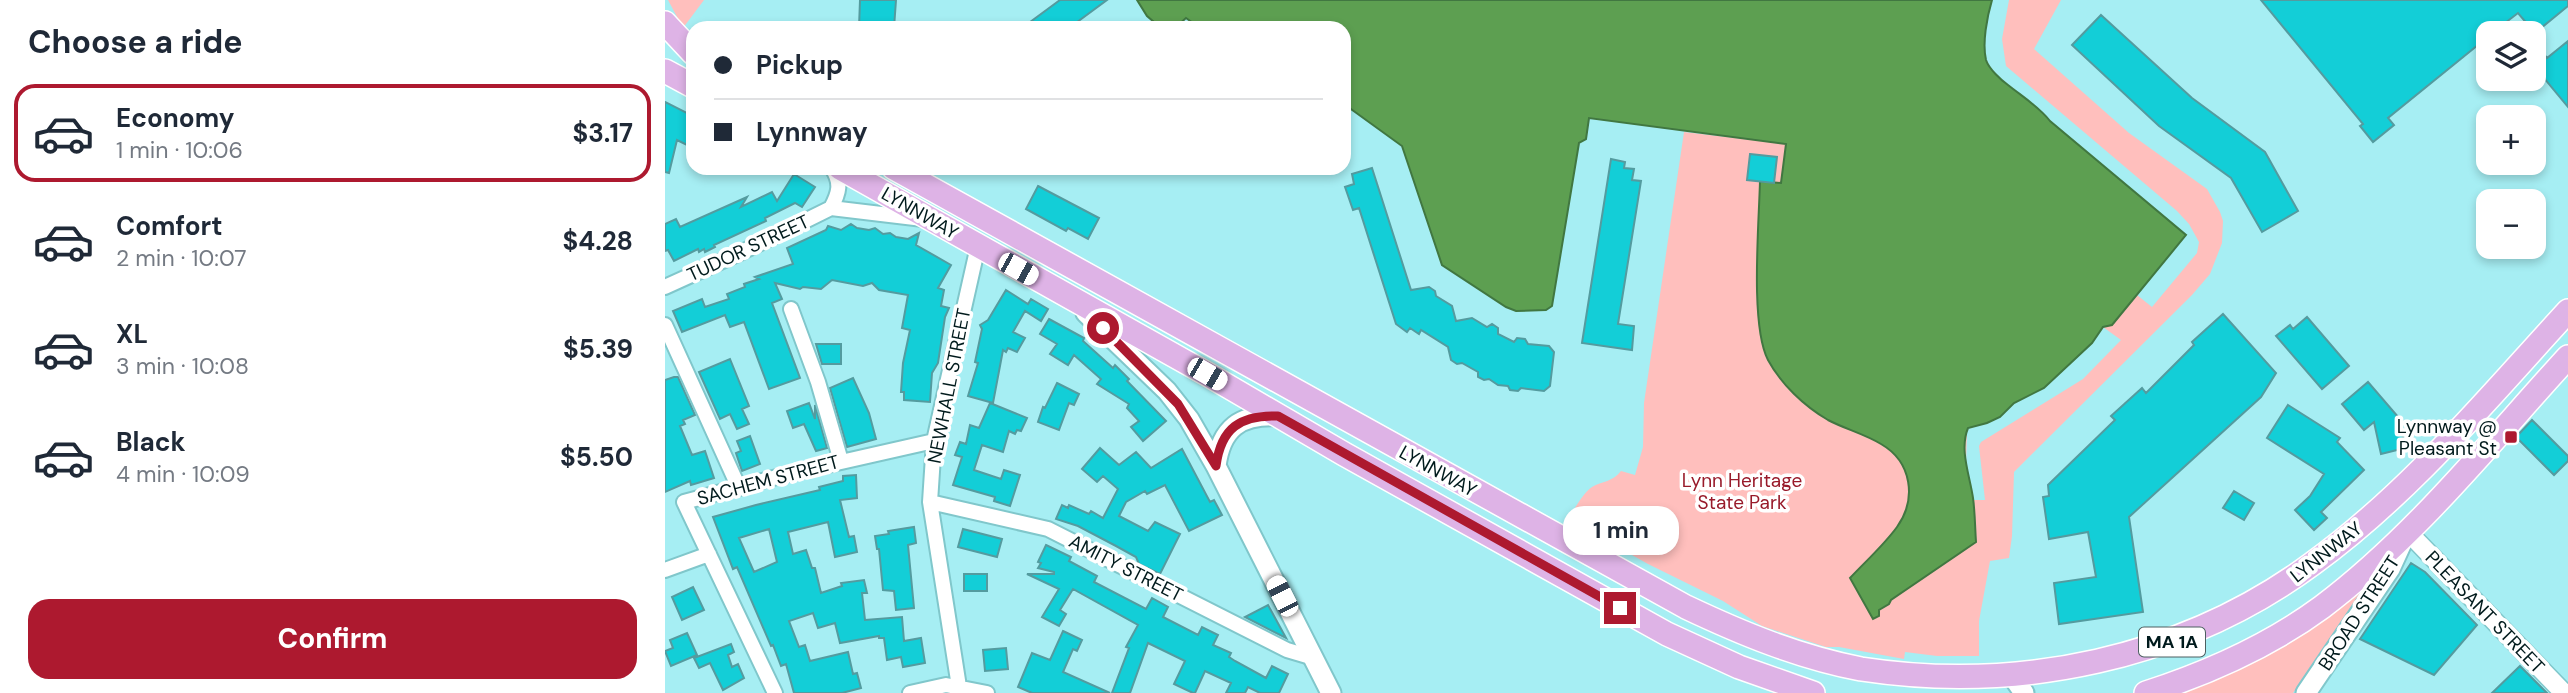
<!DOCTYPE html>
<meta charset="utf-8">
<style>
:root{--surface:#fff;--page:#f2f2f3;--text:#1f2937;--muted:#747a83;--line:#e0e1e3;--accent:#ad192f}
body{margin:0;font-family:"DM Sans",sans-serif;background:var(--page);color:var(--text);height:100vh;display:flex;flex-direction:column;font-size:26px;white-space:nowrap}
*{box-sizing:border-box;margin:0}
p{font-size:23px;color:var(--muted)}
.icon{flex:none;width:38px;height:38px;fill:none;stroke:currentColor;stroke-width:2;stroke-linecap:round;stroke-linejoin:round}
.map{position:relative;flex:1;overflow:hidden}
.panel{display:flex;flex-direction:column;background:var(--surface);width:665px}
.panel>*{flex:none}
.guide{position:absolute;left:21px;top:21px;width:665px;height:154px;border-radius:21px;box-shadow:0 4px 10px #0003;display:grid;align-content:center;height:154px;padding:0 28px;background:var(--surface)}
.fabs{position:absolute;left:1811px;top:21px;display:grid;gap:14px}
.fabs a{display:grid;place-items:center;width:70px;height:70px;border-radius:14px;background:var(--surface);box-shadow:0 4px 10px #0003;font-size:35px}
.end{position:absolute;width:32px;height:32px;margin:-16px;border:9px solid #ad192f;background:#fff;box-shadow:0 0 0 4px #fff}
.from{border-radius:50%}
.bubble{position:absolute;height:49px;border-radius:21px;background:var(--surface);box-shadow:0 4px 10px #0003;font-size:23px;font-weight:700;line-height:49px;text-align:center}
.car{position:absolute;width:21px;height:42px;margin:-21px -10px;border-radius:9px;box-shadow:0 0 5px 2px #0007;background:linear-gradient(#fff 24%,#345 0 40%,#fff 0 76%,#345 0 86%,#fff 0)}
.guide b{display:flex;align-items:center;gap:24px;height:66px;font-size:26px}
.guide b+b{border-top:2px solid var(--line)}
.guide i{width:18px;height:18px;background:var(--text)}
ul{padding:0;list-style:none}
li{display:flex;align-items:center;gap:21px;height:98px;margin:0 14px 10px;padding:0 14px;border:4px solid transparent;border-radius:21px}
li div{flex:1}
li b{display:block;font-size:26px}
li em{font-style:normal;font-weight:700}
li.selected{border-color:var(--accent)}
li>.icon{width:63px;height:63px;stroke-width:1.5}
h2{padding:0 28px;font-size:32px;line-height:84px}
.primary-button{display:flex;gap:14px;margin-top:auto;padding:14px 28px}
.primary-button a{flex:1;height:80px;border-radius:21px;background:var(--accent);color:#fff;font-size:28px;font-weight:700;line-height:80px;text-align:center}
main{display:flex;flex:1;min-height:0}
.map>svg:first-child{display:block}
.green{fill:#ffbfbd}
.water{fill:#5d9f51;stroke:#417741;stroke-width:2}
.building{fill:#13ced7;stroke:#549b9f;stroke-width:2;fill-rule:evenodd}
.lines{fill:none;stroke-linecap:round;stroke-linejoin:round}
.minor-casing{stroke:#80c7cb;stroke-width:18}
.tertiary-casing{stroke:#80c7cb;stroke-width:21}
.secondary-casing{stroke:#80c7cb;stroke-width:23}
.trunk-casing{stroke:#fff;stroke-width:26}
.minor{stroke:#fff;stroke-width:14}
.tertiary{stroke:#fff;stroke-width:18}
.secondary{stroke:#fff;stroke-width:19}
.trunk{stroke:#deb3e6;stroke-width:23}
.route{stroke:#ad192f;stroke-width:9}
.poi-dot{fill:#ad192f;stroke:#fff;stroke-width:2.5}
.labels{text-anchor:middle;dominant-baseline:central;stroke-width:7;stroke-linejoin:round;paint-order:stroke}
.shield{fill:#fff;stroke:#4c5f60;stroke-width:2}
.shield-label{font-size:18px;font-weight:bold;fill:#001a1c}
.street-label{font-size:19px;fill:#001a1c;stroke:#fff}
.poi-label{font-size:19px;fill:#001a1c;stroke:#fff;text-anchor:end}
.park-label{font-size:19px;fill:#981a2a;stroke:#fff}
</style>
<main>
<section class="panel">
<h2>Choose a ride</h2>
<ul>
<li class="selected"><svg class="icon" aria-label="car" viewBox="0 0 24 24"><path d="M5 17H2v-5l4-1 3-4h7l3 4 3 1v5h-3M9 17h6M6 11h13"/><circle cx="7" cy="17" r="2"/><circle cx="17" cy="17" r="2"/></svg><div><b>Economy</b><p>1 min · 10:06</p></div><em>$3.17</em></li>
<li><svg class="icon" aria-label="car" viewBox="0 0 24 24"><path d="M5 17H2v-5l4-1 3-4h7l3 4 3 1v5h-3M9 17h6M6 11h13"/><circle cx="7" cy="17" r="2"/><circle cx="17" cy="17" r="2"/></svg><div><b>Comfort</b><p>2 min · 10:07</p></div><em>$4.28</em></li>
<li><svg class="icon" aria-label="car" viewBox="0 0 24 24"><path d="M5 17H2v-5l4-1 3-4h7l3 4 3 1v5h-3M9 17h6M6 11h13"/><circle cx="7" cy="17" r="2"/><circle cx="17" cy="17" r="2"/></svg><div><b>XL</b><p>3 min · 10:08</p></div><em>$5.39</em></li>
<li><svg class="icon" aria-label="car" viewBox="0 0 24 24"><path d="M5 17H2v-5l4-1 3-4h7l3 4 3 1v5h-3M9 17h6M6 11h13"/><circle cx="7" cy="17" r="2"/><circle cx="17" cy="17" r="2"/></svg><div><b>Black</b><p>4 min · 10:09</p></div><em>$5.50</em></li>
</ul>
<div class="primary-button"><a>Confirm</a></div>
</section>
<div class="map">
<svg width="1903" height="693" viewBox="0 0 1903 693">
<rect width="100%" height="100%" fill="#a6eef3"/>
<path class="green" d="M3 0H39L18 28Z
M1344 0H1396L1369 49 1464 133 1542 189 1555 212 1558 221 1557 243 1545 274 1527 295 1349 472 1347 536 1344 558 1325 561 1314 621V656H1272L1240 652 1239 659 1174 647H1161L1097 626 1058 601 983 564 903 519C910 509 917 494 927 487 937 481 948 482 956 471L970 475 978 447 979 403 1019 132 1121 144 1116 184 1095 181 1093 309 1302 431 1301 464 1309 500H1320L1314 446 1316 442 1418 379 1456 340 1438 327 1427 343 1393 300 1321 58C1329 84 1368 99 1385 121L1521 235 1472 295 1487 307 1532 253 1534 242 1524 224 1512 211 1341 66 1337 39Z
M1716 568 1628 693H1516L1571 670Z"/>
<path class="water" d="M472 0H1327C1322 17 1317 43 1321 60 1324 69 1336 80 1343 85 1358 97 1373 106 1385 121L1521 235 1447 325 1438 327 1427 343 1379 388 1349 403 1335 417 1322 423 1303 428C1294 450 1305 476 1308 498 1310 512 1310 528 1311 542L1226 600 1224 604 1214 610V616L1208 619 1185 578C1201 561 1219 545 1232 527 1252 499 1247 462 1216 444 1200 434 1180 429 1163 420 1139 406 1116 384 1103 360 1085 325 1094 224 1095 181L1116 183 1121 144 924 118 921 139 914 143 887 306 881 310 851 311 841 307 777 265 737 146 679 104V28H535L521 18 510 28H496L482 16Z"/>
<path class="building" d="M195 0H231L229 28H194Z
M395 0H442L404 28H357Z
M1596 0H1903V6L1870 33 1853 13 1827 33H1824V36L1723 118 1729 125 1708 142 1695 126 1698 124Z
M1436 15 1527 98 1600 152 1633 211 1597 232 1566 178 1494 126 1407 45Z
M1903 41V107L1869 66V42L1882 58Z
M0 102 28 116V148L12 140 4 173 0 172Z
M1085 154 1112 157 1109 183 1082 180Z
M946 159 960 162 959 168 969 169 967 180 976 181 953 324 969 326 967 350 917 343Z
M707 168 746 290 764 287 770 291 771 296 787 306 791 321 807 318 822 327 827 324 833 328V334L849 342 852 338 860 339 863 344 884 346 889 352 885 386 879 391 856 388 853 391 845 390 843 386 833 385 824 379 819 380 813 377V372L797 363 792 364 786 360 783 347 756 330 754 334 745 328 742 332 731 324 694 208 688 210 680 187 689 184 687 174Z
M129 174 150 187 137 207 130 203 100 218 101 221 49 245 50 247 40 252 39 249 34 252 33 249 9 261 3 250 0 251V224L11 219 15 227 82 197 76 207 107 192 112 201Z
M373 186 434 218 423 239 403 228 401 231 361 209Z
M186 224 192 228 204 230 210 228 218 234 225 233 231 237 243 239 254 233 251 245 286 265 273 288 279 290 276 306 284 308 280 317 273 363 267 373 265 402 239 400V392H236L238 363 245 330 237 328 243 295 214 290 207 283 198 286 167 280 156 289 138 287 135 289 110 283 117 299 107 303 135 378 104 389 79 322 65 327 60 315 17 332 8 311 37 299 40 307 64 299 62 294 80 287 79 284 94 279 90 277 128 264 122 248 161 230 163 226 176 230Z
M341 290 363 304 366 299 383 309 376 321 360 311 348 332 360 338 352 352 343 348 341 352 338 350 328 403 303 396 313 363 310 362 317 329 315 325 323 320Z
M1558 314 1611 373 1596 397 1464 517 1478 612 1394 624 1389 583 1431 577 1423 532 1384 539 1378 497 1384 496 1383 485 1450 420 1446 416 1477 388 1481 393 1529 345 1527 342Z
M1642 317 1684 366 1657 389 1611 336 1625 325 1628 329Z
M384 319 419 338 418 341 448 368 450 365 464 379 462 381 501 421 478 441 466 427 474 421 462 408 464 404 432 384 436 379 409 355 403 365 385 354 392 344 375 334Z
M151 344H176V364H157Z
M65 359 84 406 77 409 84 424 72 429 65 414 55 419 34 372Z
M9 377H13L30 415 18 420 20 424 15 426 27 455 40 451 49 478 26 485 25 481 0 492V380Z
M188 378 204 413 211 439 182 447 165 388Z
M1703 382 1734 418 1740 448 1716 454 1709 422 1699 430 1677 404Z
M392 383 414 394 409 405 404 403 394 430 373 422 378 407 380 408Z
M144 403 150 419V405L162 448 151 451 139 424 128 428 122 411Z
M325 403 362 418 356 431 352 430 350 434 344 431 338 452 317 445 309 470 336 479 339 470 355 475 345 506 329 501 330 497 288 485 297 457 290 455 295 442 301 444 305 425 314 428Z
M1623 405 1675 438 1672 442 1699 470 1656 512 1662 518 1649 530 1630 510 1645 496 1659 474 1602 438Z
M1867 420 1903 456V461L1889 475 1851 437Z
M85 436 95 464 77 471 71 453 76 451 72 441Z
M435 448 454 465 471 452 486 468 517 449 545 502 549 500 557 515 524 531 500 485 482 494 480 491 461 502 454 516 483 531 490 522 515 534 495 574 474 564 471 557 451 546 413 526 391 519 397 505 403 508 404 505 424 514 426 511 438 518 453 489 438 476 432 482 417 469Z
M191 475 192 498 175 500 184 537 189 536 192 552 170 557 163 522 123 532 128 554 141 550 147 568H150L156 593 177 586 176 583 199 580 202 593H197L200 620 237 617 239 641 256 638 260 663 238 667 236 657 222 660 219 638H214V636L175 643 170 623 153 628 148 613 124 621 134 647 140 645 145 661 183 652 188 674 192 673 196 688 177 693H129L121 664 116 666 108 645 106 646 72 567 68 569 48 517 91 505 155 490 154 487 178 481V476ZM104 529 112 562 89 572 74 538Z
M1569 491 1589 503 1579 520 1558 508Z
M249 527 251 543 243 545 249 608 231 610 229 591 218 590 214 549H212L210 536 224 534 223 531Z
M298 529 337 539 332 557 293 547Z
M381 545 406 557 404 561 432 576 429 582 481 609 487 598 503 607 498 617 533 635 537 627 553 635 548 645 566 653 564 657 570 661 601 678 607 666 623 674 614 693H595L583 687 580 693H561L566 683 540 671 530 693H528L509 684 520 661 483 643 465 693H447L464 648 461 647 473 625 408 589 395 610 401 614 394 626 377 617 394 589 362 574H389V572L373 568 376 563 373 562Z
M1746 563 1760 572 1812 625 1769 675 1695 639Z
M299 574H322V591H299Z
M28 587 39 610 17 620 7 597Z
M603 605 621 638 580 617Z
M398 631 417 640 412 651 408 649 398 672 445 693H367L353 687 367 653 385 660Z
M22 633 32 655 6 666 0 651 8 648 5 640Z
M66 644 69 652 63 655 67 667 73 664 79 678 58 690 45 663 34 668 29 658Z
M341 648 343 669 320 671 318 650Z
M1855 666 1882 693H1827Z"/>
<g class="lines">
<defs>
<path id="minor" d="M166 208C174 193 177 183 167 168
M0 287 77 252 166 208 258 219
M126 309 153 382 176 461
M0 325 74 488
M265 502 383 529 622 650 649 658
M0 570 44 554
M110 693 19 502 123 474 269 441
M245 693 281 685 322 693
M295 693 265 502 269 441 313 246"/>
<path id="tertiary" d="M1742 531 1899 693"/>
<path id="secondary" d="M421 313 502 391 524 419 551 466 666 693
M551 466C556 428 575 414 613 416
M1348 677 1359 693
M1641 693 1725 569 1741 534"/>
<path id="trunk" d="M0 23 28 53
M0 71 28 86
M175 168 542 374 679 454 1002 634 1074 667 1148 693
M229 168 1021 607C1078 634 1134 657 1196 669 1354 693 1518 659 1647 564 1745 493 1822 399 1903 311
M1481 693C1543 673 1604 646 1657 607 1750 537 1825 442 1903 357"/>
</defs>
<use href="#minor" class="minor-casing"/>
<use href="#tertiary" class="tertiary-casing"/>
<use href="#secondary" class="secondary-casing"/>
<use href="#trunk" class="trunk-casing"/>
<use href="#minor" class="minor"/>
<use href="#tertiary" class="tertiary"/>
<use href="#secondary" class="secondary"/>
<use href="#trunk" class="trunk"/>
</g>
<g class="lines">
<path class="route" d="M438 328 513 404 551 466C556 428 575 415 613 416L955 608"/>
</g>
<rect class="poi-dot" x="1839" y="430" width="14" height="14" rx="3.5"/>
<g class="labels">
<rect class="shield" x="1474" y="627.5" width="66" height="29" rx="5"/>
<g class="shield-label">
<text x="1507" y="642">MA 1A</text>
</g>
<g class="street-label">
<text transform="translate(255 213) rotate(30)">LYNNWAY</text>
<text transform="translate(83 248) rotate(-25)">TUDOR STREET</text>
<text transform="translate(284 386) rotate(-79)">NEWHALL STREET</text>
<text transform="translate(773 471) rotate(29)">LYNNWAY</text>
<text transform="translate(103 480) rotate(-15)">SACHEM STREET</text>
<text transform="translate(1661 552) rotate(-38)">LYNNWAY</text>
<text transform="translate(461 568) rotate(27)">AMITY STREET</text>
<text transform="translate(1820 612) rotate(46)">PLEASANT STREET</text>
<text transform="translate(1694 613) rotate(-57)">BROAD STREET</text>
</g>
<g class="poi-label">
<text x="1832" y="426">Lynnway @<tspan x="1832" dy="22">Pleasant St</tspan></text>
</g>
<g class="park-label">
<text x="1077" y="480">Lynn Heritage<tspan x="1077" dy="22">State Park</tspan></text>
</g>
</g>
</svg>
<div class="fabs">
<a><svg class="icon" aria-label="layers" viewBox="0 0 24 24"><path d="M12 4l9 5-9 5-9-5zM3 14l9 5 9-5"/></svg></a>
<a>+</a>
<a>−</a>
</div>
<i class="end from" style="left:438px;top:328px"></i>
<i class="end" style="left:955px;top:608px"></i>
<div class="bubble" style="left:898px;top:506px;width:116px">1 min</div>
<i class="car" style="left:353px;top:269px;rotate:119deg"></i>
<i class="car" style="left:542px;top:374px;rotate:120deg"></i>
<i class="car" style="left:617px;top:596px;rotate:333deg"></i>
<div class="guide">
<b><i class="from"></i>Pickup</b>
<b><i></i>Lynnway</b>
</div>
</div>
</main>
